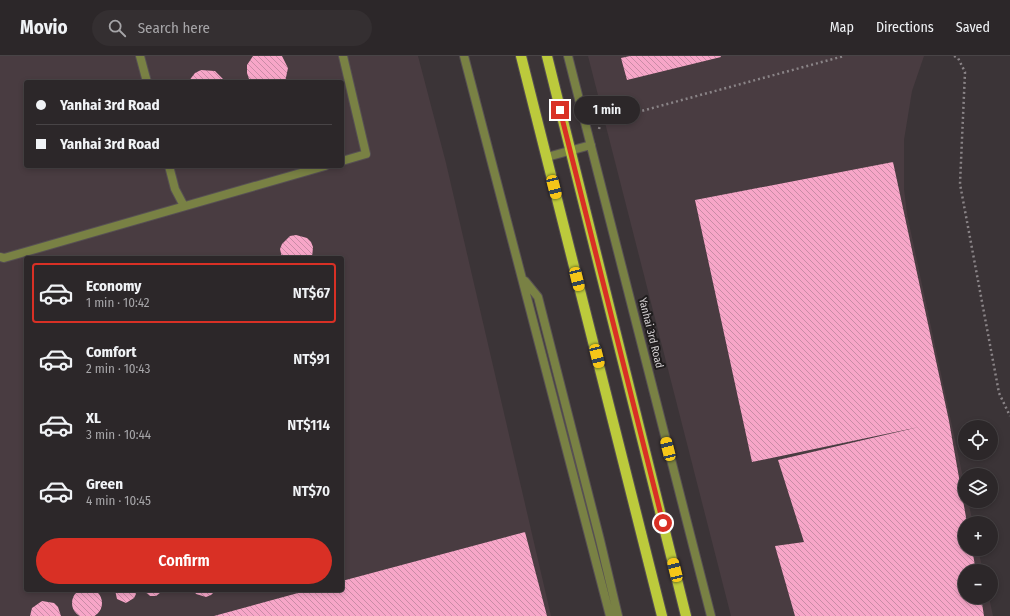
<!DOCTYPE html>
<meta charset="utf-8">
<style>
:root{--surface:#2c2729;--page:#342f31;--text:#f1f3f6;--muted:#a6a5a8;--line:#484446;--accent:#d93025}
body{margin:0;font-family:"Fira Sans Condensed",sans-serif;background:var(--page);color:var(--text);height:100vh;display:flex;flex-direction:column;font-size:15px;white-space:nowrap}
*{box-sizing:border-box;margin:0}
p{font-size:13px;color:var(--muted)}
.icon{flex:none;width:22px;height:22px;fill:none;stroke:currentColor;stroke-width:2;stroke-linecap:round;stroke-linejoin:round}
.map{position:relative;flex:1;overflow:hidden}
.panel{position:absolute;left:24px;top:200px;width:320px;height:336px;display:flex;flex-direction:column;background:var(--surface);border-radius:4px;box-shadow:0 2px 6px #0003,0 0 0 1px var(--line)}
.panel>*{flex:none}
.hud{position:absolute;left:24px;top:24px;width:320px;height:88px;border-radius:4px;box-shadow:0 2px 6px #0003,0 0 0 1px var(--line);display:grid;align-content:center;height:88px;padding:0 12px;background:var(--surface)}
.controls{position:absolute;left:958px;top:364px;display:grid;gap:8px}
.controls a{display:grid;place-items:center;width:40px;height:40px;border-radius:50%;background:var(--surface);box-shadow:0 2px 6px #0003,0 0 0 1px var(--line);font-size:20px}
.end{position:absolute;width:18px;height:18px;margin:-9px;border:5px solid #d93025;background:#fff;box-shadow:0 0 0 2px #fff}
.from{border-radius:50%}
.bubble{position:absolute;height:28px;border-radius:14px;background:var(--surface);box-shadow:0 2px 6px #0003,0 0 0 1px var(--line);font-size:13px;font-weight:600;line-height:28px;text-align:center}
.car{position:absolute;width:12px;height:24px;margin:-12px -6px;border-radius:5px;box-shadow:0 0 3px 1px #0007;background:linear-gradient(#f5c518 24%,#345 0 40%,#f5c518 0 76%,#345 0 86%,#f5c518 0)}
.hud b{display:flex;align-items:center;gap:14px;height:38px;font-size:15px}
.hud b+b{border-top:1px solid var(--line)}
.hud i{width:10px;height:10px;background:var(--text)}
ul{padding:7px 0 0;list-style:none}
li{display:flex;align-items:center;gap:12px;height:60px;margin:0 8px 6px;padding:0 4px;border:2px solid transparent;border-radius:4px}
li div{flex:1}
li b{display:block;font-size:15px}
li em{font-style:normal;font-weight:600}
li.on{border-color:var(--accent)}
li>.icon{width:36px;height:36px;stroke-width:1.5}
.primary-button{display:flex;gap:8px;margin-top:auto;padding:8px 12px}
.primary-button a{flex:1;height:46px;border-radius:24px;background:var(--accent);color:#fff;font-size:16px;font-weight:600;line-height:46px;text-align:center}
header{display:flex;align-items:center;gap:24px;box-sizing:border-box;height:56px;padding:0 20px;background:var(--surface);border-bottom:1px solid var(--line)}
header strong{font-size:19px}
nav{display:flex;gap:22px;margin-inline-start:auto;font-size:14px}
.search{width:280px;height:36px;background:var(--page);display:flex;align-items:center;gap:10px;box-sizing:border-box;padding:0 14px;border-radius:22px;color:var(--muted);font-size:15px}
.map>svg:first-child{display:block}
.built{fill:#493c41;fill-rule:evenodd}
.building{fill:url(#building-back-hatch)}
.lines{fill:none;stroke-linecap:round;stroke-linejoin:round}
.lane-casing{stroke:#575053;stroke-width:10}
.street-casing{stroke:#575053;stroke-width:10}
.primary-casing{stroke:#575053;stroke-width:12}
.path{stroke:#8a8487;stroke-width:2.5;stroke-dasharray:2 3;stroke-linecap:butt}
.lane{stroke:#798144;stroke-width:8}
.street{stroke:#798144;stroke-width:8}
.primary{stroke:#bcca3c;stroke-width:10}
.route{stroke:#d93025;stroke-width:5}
.labels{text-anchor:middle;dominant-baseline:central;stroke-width:4;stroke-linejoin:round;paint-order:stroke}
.street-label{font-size:11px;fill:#d4d0d2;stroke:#201d1e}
</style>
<header>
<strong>Movio</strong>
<div class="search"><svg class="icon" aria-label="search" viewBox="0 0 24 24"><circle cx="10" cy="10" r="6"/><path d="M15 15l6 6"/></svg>Search here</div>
<nav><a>Map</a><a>Directions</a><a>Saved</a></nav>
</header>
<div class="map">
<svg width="1010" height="560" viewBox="0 0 1010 560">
<defs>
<pattern id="building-back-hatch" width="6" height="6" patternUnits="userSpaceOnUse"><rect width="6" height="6" fill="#f7a6c8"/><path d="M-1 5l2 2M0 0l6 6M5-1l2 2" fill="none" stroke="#c98ca6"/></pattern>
</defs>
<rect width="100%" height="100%" fill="#3b3437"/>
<path class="built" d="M0 0H418L446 107 551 560H0ZM26 26H342V110H26ZM26 202H342V534H26Z
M588 0H924L912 35 904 84V133L907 158 965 431V445H968L973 467H965V493H978L983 515H965V541H989L993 560H731Z"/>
<path class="building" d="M253 0H282L288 12 285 26H250L247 17V9Z
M630 0H721V1L627 24 621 2Z
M201 14 215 15 226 26H188L195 17Z
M893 106 949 365 967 467H965V493H972L976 515H965V541H981L984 560H795L775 490 804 486 778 404 919 371 752 406 695 144Z
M296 179 307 182 311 186 313 191 312 202H282L280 193 282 188 290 180Z
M525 476 547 560H214L309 534H342V525Z
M72 547a15 15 0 1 1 30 0a15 15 0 1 1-30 0Z
M115 534H136V538L134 542 126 547 117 543Z
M143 534H164L156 540H150Z
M193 534H216L211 539 206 541 196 538Z
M42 545 54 547 58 551 61 560H30L32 552Z"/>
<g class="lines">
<defs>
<path id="lane" d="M140 0 147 26
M342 105 366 98 343 0
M169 110 175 133 184 150
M0 201 4 202 325 110"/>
<path id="street" d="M464 0 610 560
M568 0 711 560
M547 101 591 89
M525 225 538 241 600 484 618 560"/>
<path id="primary" d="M521 0 662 560
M547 0 686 560"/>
</defs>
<use href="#lane" class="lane-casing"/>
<use href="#street" class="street-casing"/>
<use href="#primary" class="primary-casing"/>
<path class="path" d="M954 0 958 2 965 16 960 128 999 337 1010 360
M599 73 601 66 844 0"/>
<use href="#lane" class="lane"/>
<use href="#street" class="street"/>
<use href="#primary" class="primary"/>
</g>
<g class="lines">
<path class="route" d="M560 54 663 467"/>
</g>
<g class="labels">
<g class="street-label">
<text transform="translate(651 277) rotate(76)">Yanhai 3rd Road</text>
</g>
</g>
</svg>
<div class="controls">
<a><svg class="icon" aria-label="locate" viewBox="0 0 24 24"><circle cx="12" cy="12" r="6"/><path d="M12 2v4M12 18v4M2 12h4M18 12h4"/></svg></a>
<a><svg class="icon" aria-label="layers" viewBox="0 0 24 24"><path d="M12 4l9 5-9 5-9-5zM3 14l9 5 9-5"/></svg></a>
<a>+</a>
<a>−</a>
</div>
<i class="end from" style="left:663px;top:467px"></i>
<i class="end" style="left:560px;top:54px"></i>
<div class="bubble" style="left:574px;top:40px;width:66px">1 min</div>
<i class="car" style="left:554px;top:131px;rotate:166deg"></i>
<i class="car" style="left:577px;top:223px;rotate:166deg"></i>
<i class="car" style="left:597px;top:300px;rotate:166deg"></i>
<i class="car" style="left:668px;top:393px;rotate:346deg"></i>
<i class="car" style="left:675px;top:514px;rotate:346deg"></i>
<div class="hud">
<b><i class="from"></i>Yanhai 3rd Road</b>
<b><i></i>Yanhai 3rd Road</b>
</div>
<section class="panel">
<ul>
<li class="on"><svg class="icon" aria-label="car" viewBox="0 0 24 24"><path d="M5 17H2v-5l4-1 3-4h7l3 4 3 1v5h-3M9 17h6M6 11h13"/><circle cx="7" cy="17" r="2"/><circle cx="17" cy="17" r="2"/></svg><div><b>Economy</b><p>1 min · 10:42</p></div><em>NT$67</em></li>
<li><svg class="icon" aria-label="car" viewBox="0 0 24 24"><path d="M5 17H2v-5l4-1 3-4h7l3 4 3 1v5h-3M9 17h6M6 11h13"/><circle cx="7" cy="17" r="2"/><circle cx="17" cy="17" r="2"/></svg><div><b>Comfort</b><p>2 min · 10:43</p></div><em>NT$91</em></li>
<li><svg class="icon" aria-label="car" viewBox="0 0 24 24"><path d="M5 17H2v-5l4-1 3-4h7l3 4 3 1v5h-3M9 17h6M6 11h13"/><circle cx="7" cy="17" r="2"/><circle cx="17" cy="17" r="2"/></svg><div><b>XL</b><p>3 min · 10:44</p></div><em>NT$114</em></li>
<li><svg class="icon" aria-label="car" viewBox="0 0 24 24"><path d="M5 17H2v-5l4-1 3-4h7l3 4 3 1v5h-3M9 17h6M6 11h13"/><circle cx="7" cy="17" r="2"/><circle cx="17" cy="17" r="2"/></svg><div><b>Green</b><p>4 min · 10:45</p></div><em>NT$70</em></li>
</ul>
<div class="primary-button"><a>Confirm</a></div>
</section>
</div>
